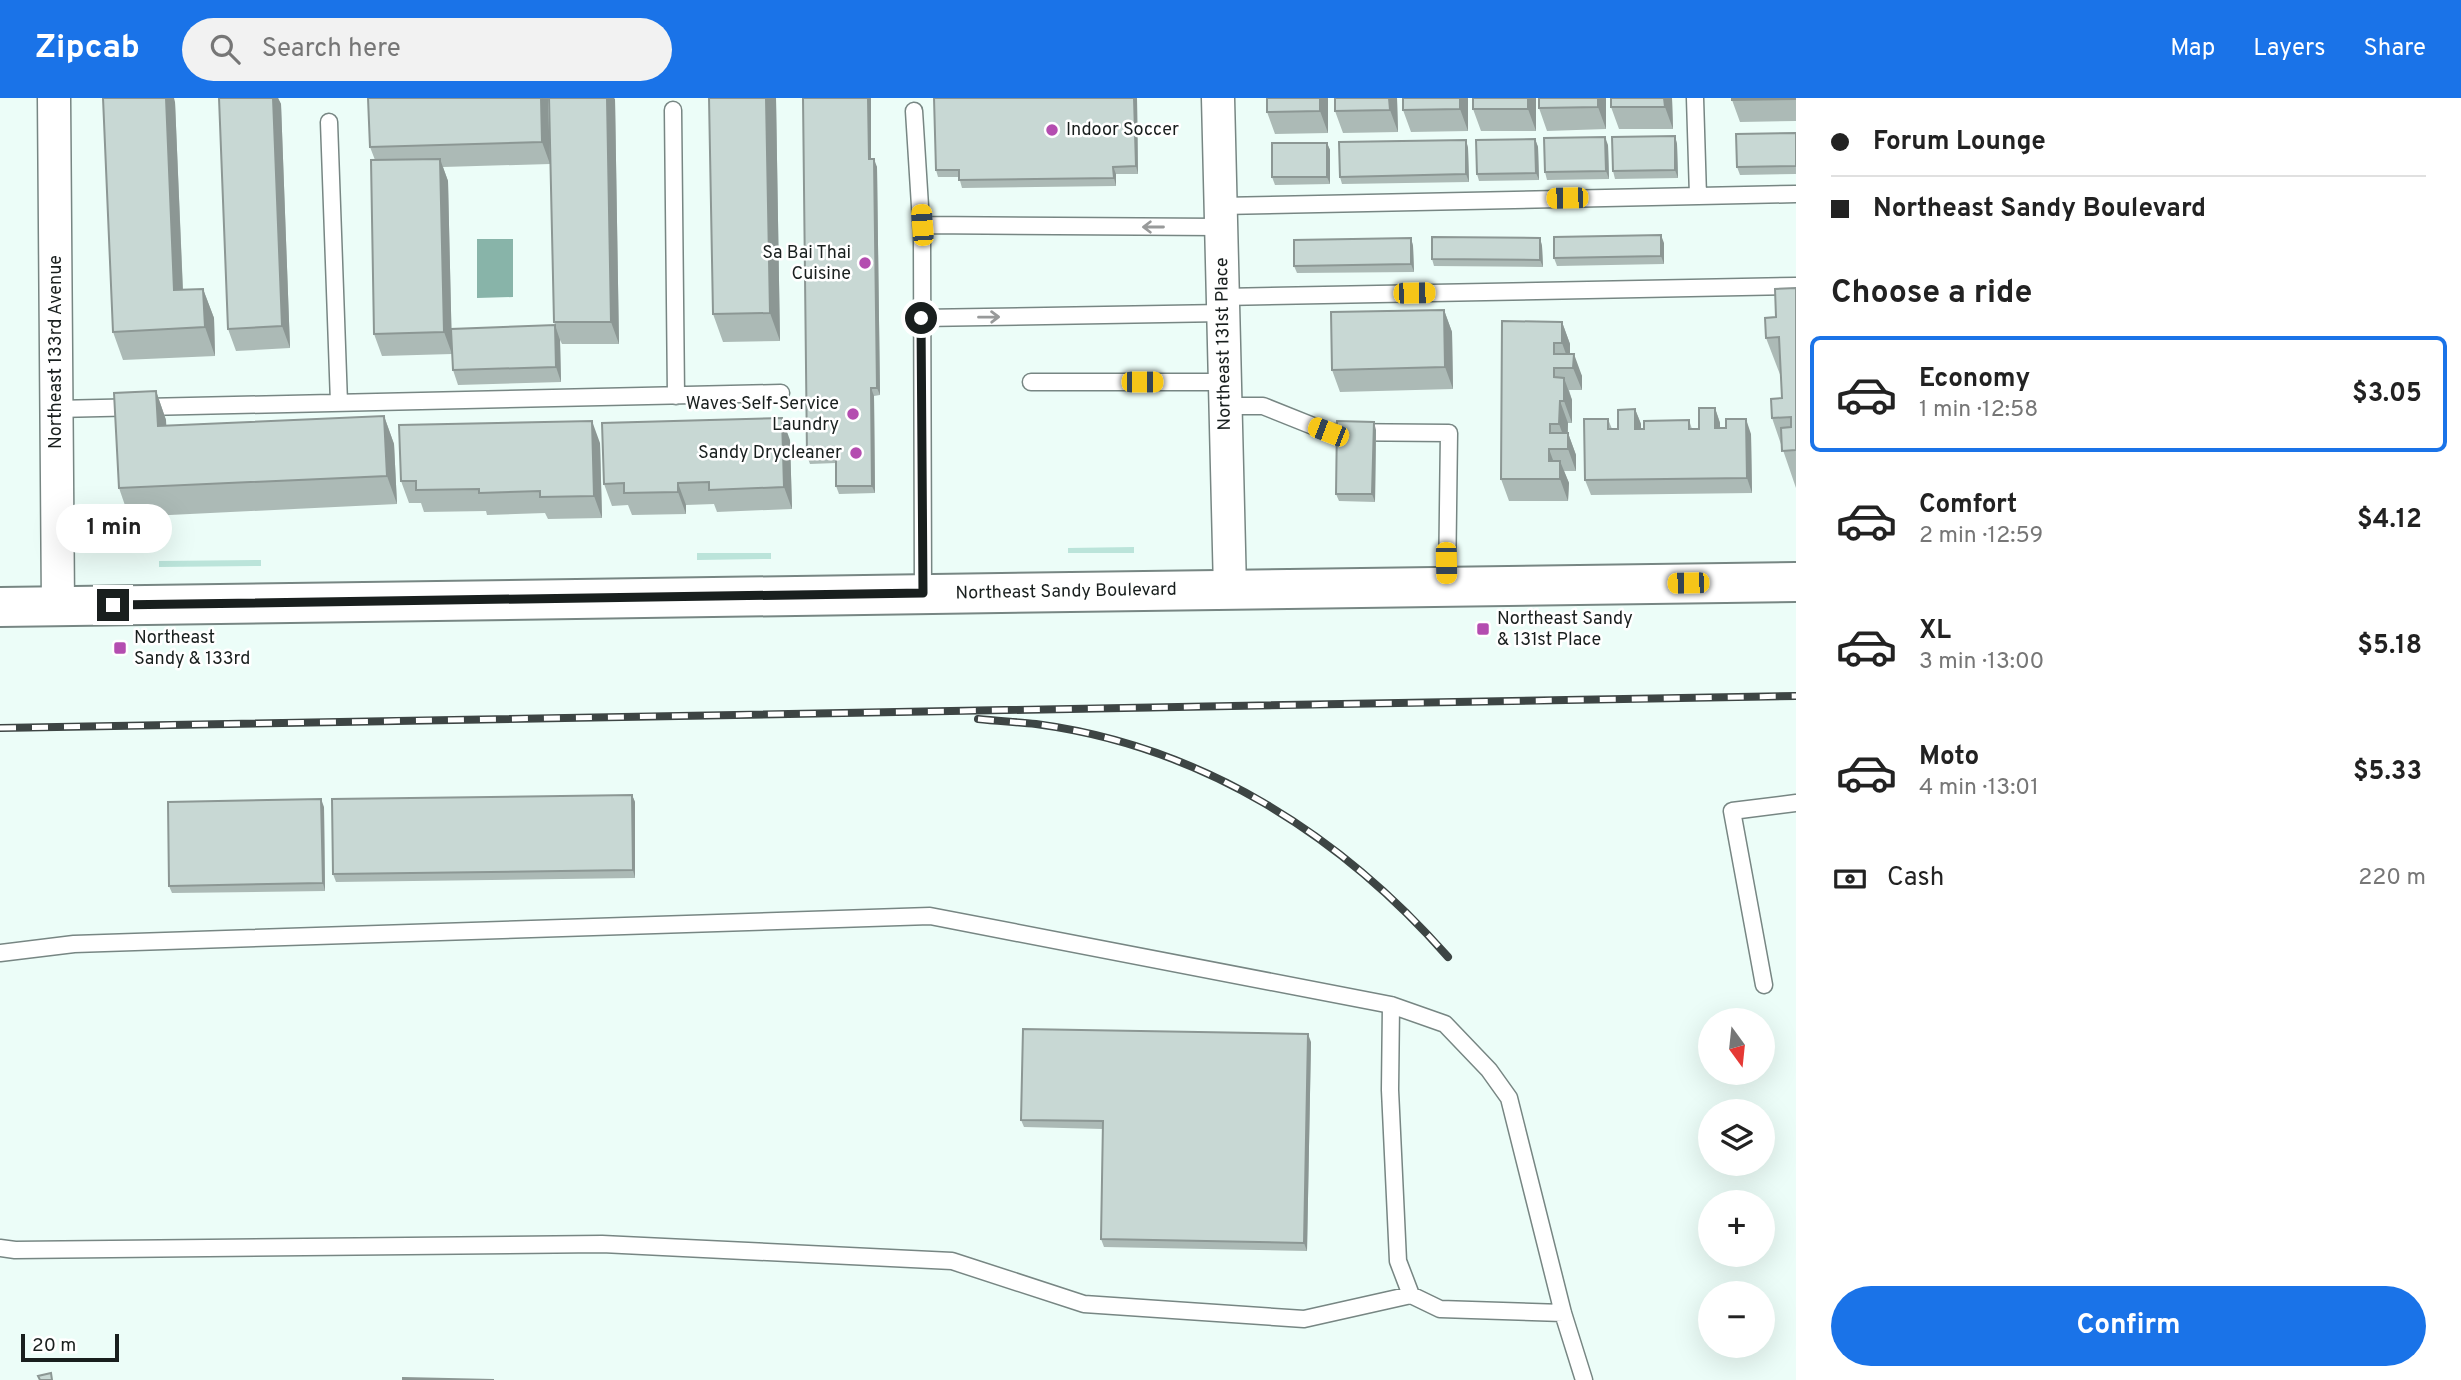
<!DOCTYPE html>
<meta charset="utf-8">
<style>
:root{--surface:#fff;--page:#f2f2f2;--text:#222;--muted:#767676;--line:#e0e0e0;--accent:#1a73e8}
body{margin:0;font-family:Overpass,sans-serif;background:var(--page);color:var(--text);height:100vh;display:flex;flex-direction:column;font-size:26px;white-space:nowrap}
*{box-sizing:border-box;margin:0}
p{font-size:23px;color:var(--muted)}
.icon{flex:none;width:38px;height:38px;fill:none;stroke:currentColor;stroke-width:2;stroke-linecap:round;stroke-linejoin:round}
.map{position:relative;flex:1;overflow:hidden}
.side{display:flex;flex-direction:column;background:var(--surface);width:665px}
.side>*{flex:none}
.banner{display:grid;align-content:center;height:154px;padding:0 35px;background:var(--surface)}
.needle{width:46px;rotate:165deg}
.controls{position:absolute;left:1698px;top:910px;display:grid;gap:14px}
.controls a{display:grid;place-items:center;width:77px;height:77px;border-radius:50%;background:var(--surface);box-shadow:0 7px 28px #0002;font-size:35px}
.scale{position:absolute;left:21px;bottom:18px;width:98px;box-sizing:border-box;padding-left:7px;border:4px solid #191f1e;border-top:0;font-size:19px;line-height:24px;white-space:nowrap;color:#191f1e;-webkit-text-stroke:5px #fff;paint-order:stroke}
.end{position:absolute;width:32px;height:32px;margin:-16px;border:9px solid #191f1e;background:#fff;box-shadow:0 0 0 4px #fff}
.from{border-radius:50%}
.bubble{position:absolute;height:49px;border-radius:24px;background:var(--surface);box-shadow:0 7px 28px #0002;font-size:23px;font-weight:700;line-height:49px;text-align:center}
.car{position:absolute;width:21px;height:42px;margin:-21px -10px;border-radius:9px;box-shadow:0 0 5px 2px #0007;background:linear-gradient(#f5c518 24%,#345 0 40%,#f5c518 0 76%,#345 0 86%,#f5c518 0)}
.banner b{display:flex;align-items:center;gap:24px;height:66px;font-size:26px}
.banner b+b{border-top:2px solid var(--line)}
.banner i{width:18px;height:18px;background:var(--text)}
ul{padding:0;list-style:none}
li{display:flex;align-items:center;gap:21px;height:116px;margin:0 14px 10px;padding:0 21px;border:4px solid transparent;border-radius:10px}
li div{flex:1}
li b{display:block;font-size:26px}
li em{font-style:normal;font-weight:700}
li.active{border-color:var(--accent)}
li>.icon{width:63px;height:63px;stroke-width:1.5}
h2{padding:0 35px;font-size:32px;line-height:84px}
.pay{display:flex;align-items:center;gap:18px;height:77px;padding:0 35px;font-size:26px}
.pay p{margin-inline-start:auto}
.primary-button{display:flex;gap:14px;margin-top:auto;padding:14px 35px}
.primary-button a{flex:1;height:80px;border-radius:42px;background:var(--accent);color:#fff;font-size:28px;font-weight:700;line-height:80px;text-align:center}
header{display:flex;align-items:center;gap:42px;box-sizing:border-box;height:98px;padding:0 35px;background:var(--accent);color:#fff}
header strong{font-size:33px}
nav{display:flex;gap:38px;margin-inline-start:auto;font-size:24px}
.search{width:490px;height:63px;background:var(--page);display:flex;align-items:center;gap:18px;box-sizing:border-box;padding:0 24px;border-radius:38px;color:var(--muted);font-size:26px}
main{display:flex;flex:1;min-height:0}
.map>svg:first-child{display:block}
.green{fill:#bbe4da}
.water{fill:#88b4a9}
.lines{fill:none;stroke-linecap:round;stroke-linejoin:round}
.lane-casing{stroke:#778683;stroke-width:19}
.street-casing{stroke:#778683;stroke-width:35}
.secondary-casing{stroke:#778683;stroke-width:42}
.lane{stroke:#fff;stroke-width:16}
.street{stroke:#fff;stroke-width:32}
.secondary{stroke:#fff;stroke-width:38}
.rail-casing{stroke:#3d4544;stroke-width:8}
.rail{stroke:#fff;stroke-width:5;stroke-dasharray:16;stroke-linecap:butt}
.wall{fill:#acbab6}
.shaded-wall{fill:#8c9794}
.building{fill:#c8d8d4;stroke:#8c9794;stroke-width:2}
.oneway{stroke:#989a9a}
.route{stroke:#191f1e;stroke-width:9}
.poi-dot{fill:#b44db0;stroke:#fff;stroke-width:2.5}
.labels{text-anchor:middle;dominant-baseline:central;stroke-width:5;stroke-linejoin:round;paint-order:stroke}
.poi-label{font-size:18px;fill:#191f1e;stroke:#fff;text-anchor:start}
.street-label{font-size:18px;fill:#191f1e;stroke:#fff}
</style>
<header>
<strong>Zipcab</strong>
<div class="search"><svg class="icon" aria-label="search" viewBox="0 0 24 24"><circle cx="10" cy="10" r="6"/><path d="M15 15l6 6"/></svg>Search here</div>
<nav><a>Map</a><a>Layers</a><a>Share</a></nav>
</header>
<main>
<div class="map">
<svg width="1796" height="1282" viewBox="0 0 1796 1282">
<rect width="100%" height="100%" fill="#ecfdf8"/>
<path class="green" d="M1134 449V455H1068V450Z
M697 455H771V461L697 462Z
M261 462V468L159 469V463Z"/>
<path class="water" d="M477 141H513V199L477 200Z"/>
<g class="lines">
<defs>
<path id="lane" d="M1695 0 1698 98
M673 12 676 298
M914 13 922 140 923 495
M329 24 339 305
M1221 108 1796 96
M922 127 1221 129
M1223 199 1796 188
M921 220 1223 215
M1031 284H1225
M1226 308H1263L1328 334 1449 335 1447 488
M56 311 781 295
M0 855 74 846 930 818 1391 907 1445 926 1489 972 1509 1000 1563 1215 1584 1282
M1764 887 1732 713 1796 705
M1391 907 1390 992 1398 1163 1411 1197 1440 1211 1563 1215
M0 1150 15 1152 602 1146 952 1163 1084 1206 1304 1221 1411 1197"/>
<path id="street" d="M54 0 58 508
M1218 0 1230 492"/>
<path id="secondary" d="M0 509 1796 484"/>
</defs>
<use href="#lane" class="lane-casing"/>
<use href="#street" class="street-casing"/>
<use href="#secondary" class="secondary-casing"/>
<use href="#lane" class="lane"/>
<use href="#street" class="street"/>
<use href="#secondary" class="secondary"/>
<defs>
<path id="rail" d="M978 621C997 623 1017 624 1036 626 1201 648 1340 736 1448 859
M0 630 1796 598"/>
</defs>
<use href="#rail" class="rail-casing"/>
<use href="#rail" class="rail"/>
</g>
<path class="wall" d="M219 0H278L281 6 290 250 236 253 228 231Z
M368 0H548V2L550 66 443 69 448 83 452 256 382 258 374 236 375 62 370 49Z
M709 0H776L780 243 723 244 713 216Z
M803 0H871V61L877 69 880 297 874 298 875 395 839 396 836 388V365L810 366 807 358Z
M1137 0 1138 76H1116V88L962 90 959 79H938L936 72Z
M1328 0V35L1275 36 1267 14Z
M1335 0H1397L1398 34 1343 35 1335 13Z
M1403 0H1468V33L1411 34 1403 12Z
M1536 0V33H1481L1473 11Z
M1539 0H1606V31L1547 33 1539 10Z
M1672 0 1673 31H1619L1611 9Z
M1796 0V23L1740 24 1732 2Z
M615 1 619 246H562L560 242 561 284 458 287 453 272 555 227 554 224Z
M175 4 183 192 203 191 214 220 215 258 123 262 113 234Z
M1796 35V76L1740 77 1737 69Z
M1675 38 1677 46 1678 80 1615 81 1613 73Z
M1535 41 1538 49 1539 82 1479 83 1477 76Z
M1466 42 1468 50 1469 84 1342 86 1340 79Z
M1327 45 1330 52V86L1275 87 1272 79Z
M1608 47 1609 81 1547 82 1545 74Z
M1411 140 1413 148 1414 174 1297 175 1294 168Z
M1540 140 1542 148 1543 169 1434 168 1432 161Z
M1664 145V166L1557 168 1554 160Z
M1796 190V390L1772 320 1782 300 1781 279 1766 240 1776 219Z
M1444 212 1452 234 1453 291 1340 294 1332 272Z
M1562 224 1570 246V256L1582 278V292H1569L1572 302V325H1568V335L1576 357V373H1564L1569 385 1568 403H1509L1501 381Z
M156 293 166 322V328L384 318 394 346 397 406 129 419 119 390Z
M1715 310 1720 325V330L1751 336 1752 395 1591 397 1585 382 1608 321 1612 331H1618L1635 311 1641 326V331L1689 322 1692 331H1699Z
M1376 332 1375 404 1339 403 1336 396Z
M790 342 792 411 717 414 714 406 686 407V416L632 417 628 407 612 408 604 386Z
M600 345 602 420 548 421 545 415 487 417 486 413 424 414 421 405H409L401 383Z
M632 697 635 704V780L336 784 333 776Z
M324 709 325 793 172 795 169 788Z
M1311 944 1307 1153 1104 1149 1101 1141 1103 1031 1024 1029 1021 1022Z"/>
<path class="shaded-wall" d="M166 0H174L175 4 184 221 174 192Z
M273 0H278L281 6 290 250 282 228Z
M541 0H548V2L550 66 542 44Z
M607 0H614L615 1 619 246 611 224Z
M766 0H776L780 243 770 215Z
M868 0H871V69L869 61Z
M1134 0H1137L1138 76 1136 68Z
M1320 0H1328V35L1320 13Z
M1389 0H1397L1398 34 1390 12Z
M1460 0H1468V33L1460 11Z
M1528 0H1536V33L1528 11Z
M1598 0H1606V31L1598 9Z
M1664 0H1672L1673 31 1665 9Z
M1675 38 1677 46 1678 80 1675 72Z
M1605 39 1608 47 1609 81 1606 73Z
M1535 41 1538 49 1539 82 1536 75Z
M1466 42 1468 50 1469 84 1466 76Z
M1327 45 1330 52V86L1327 79Z
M440 61 448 83 452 256 444 234Z
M874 61 877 69 880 297 877 290Z
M1113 69 1116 76V88L1114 80Z
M1661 137 1664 145V166L1661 158Z
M1411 140 1413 148 1414 174 1411 166Z
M1540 140 1542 148 1543 169 1540 162Z
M203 191 214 220 215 258 205 229Z
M1444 212 1452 234 1453 291 1445 269Z
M1562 224 1570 246V267L1562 245Z
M555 227 560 242 561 284 556 269Z
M1574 256 1582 278V292L1573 270Z
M1564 280 1572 302V325L1564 303Z
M871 290 874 298 875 395 872 388Z
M156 293 166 322 168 357 158 328Z
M1560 303 1568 325 1567 348 1559 326Z
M1715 310 1720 325V346L1715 330Z
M1635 311 1641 326V346L1635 331Z
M384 318 394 346 397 406 387 378Z
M782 320 790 342 792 411 784 389Z
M1746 321 1751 336 1752 395 1747 380Z
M592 323 600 345 602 420 594 398Z
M1374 324 1376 332 1375 404 1372 396Z
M1568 335 1576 357V373L1568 351Z
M1549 351 1557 373 1549 363Z
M1560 363 1569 385 1568 403 1560 381Z
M678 385 686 407V416L678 394Z
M632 697 635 704V780L633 772Z
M321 701 324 709 325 793 323 785Z
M1308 936 1311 944 1307 1153 1304 1145Z"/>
<path class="building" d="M103 0H166L174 192 203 191 205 229 113 234Z
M219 0H273L282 228 228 231Z
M368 0H541L542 44 370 49Z
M549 0H607L611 224H554Z
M709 0H766L770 215 713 216Z
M803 0H868L869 61H874L877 290H871L872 388H836V357L807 358Z
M934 0H1134L1136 68 1113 69 1114 80 959 82V72H936Z
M1267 0H1320V13L1267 14Z
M1335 0H1389L1390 12 1335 13Z
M1403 0H1460V11L1403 12Z
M1473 0H1528V11H1473Z
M1539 0H1598V9L1539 10Z
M1611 0H1664L1665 9H1611Z
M1732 0H1796V1L1732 2Z
M1796 35V68L1737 69 1736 36Z
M1675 38V72L1613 73 1612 39Z
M1605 39 1606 73 1545 74 1544 40Z
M1535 41 1536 75 1477 76 1476 42Z
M1466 42V76L1340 79 1339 44Z
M1272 45H1327V79H1272Z
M440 61 444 234 374 236 371 62Z
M1661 137V158L1554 160V139Z
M1432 139 1540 140V162L1432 161Z
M1411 140V166L1294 168V142Z
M1796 190V352L1782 353 1781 330 1791 329V319L1772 320 1771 301 1782 300 1779 239 1766 240 1765 220 1776 219 1775 191Z
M1444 212 1445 269 1332 272 1331 214Z
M1502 223 1562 224V245H1554V256H1574L1573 270H1554V279L1564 280V303H1560L1559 326H1550V335H1568V351H1549V363H1560V381H1501Z
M555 227 556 269 453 272 451 231Z
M156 293 158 328 384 318 387 378 119 390 114 295Z
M1699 310H1715V330H1726V321H1746L1747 380 1585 382 1584 321H1608V331H1618V312L1635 311V331H1644V323L1689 322V331H1699Z
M782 320 784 389 709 392V384L678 385V394L624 395V385L604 386 602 325Z
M592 323 594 398 540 399V393L479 395V391L416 392V383H401L399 327Z
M1337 323 1374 324 1372 396H1336Z
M632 697 633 772 333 776 332 701Z
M321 701 323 785 169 788 168 704Z
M1023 931 1308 936 1304 1145 1101 1141 1103 1023 1021 1022Z
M51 1275 52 1282H40L38 1278Z
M403 1280 494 1282H403Z"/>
<defs><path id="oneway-shaft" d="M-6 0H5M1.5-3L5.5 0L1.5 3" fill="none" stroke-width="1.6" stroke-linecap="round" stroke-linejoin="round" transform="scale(1.75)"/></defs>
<g class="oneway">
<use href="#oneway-shaft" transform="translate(1153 129) rotate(-180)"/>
<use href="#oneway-shaft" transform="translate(989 219) rotate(-1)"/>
</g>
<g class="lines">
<path class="route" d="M113 507 923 495 921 220"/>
</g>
<g class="poi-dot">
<circle cx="1052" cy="32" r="7"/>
<circle cx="865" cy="165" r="7"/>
<circle cx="853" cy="316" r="7"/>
<circle cx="856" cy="355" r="7"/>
<rect x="1476" y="524" width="14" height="14" rx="3.5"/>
<rect x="113" y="543" width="14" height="14" rx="3.5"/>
</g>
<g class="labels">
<g class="poi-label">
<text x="1066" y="32">Indoor Soccer</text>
<text x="851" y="155" text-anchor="end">Sa Bai Thai<tspan x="851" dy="21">Cuisine</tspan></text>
<text x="839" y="306" text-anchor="end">Waves Self-Service<tspan x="839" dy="21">Laundry</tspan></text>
<text x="842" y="355" text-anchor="end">Sandy Drycleaner</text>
<text x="1497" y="521">Northeast Sandy<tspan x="1497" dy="21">&amp; 131st Place</tspan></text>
<text x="134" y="540">Northeast<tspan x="134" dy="21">Sandy &amp; 133rd</tspan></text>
</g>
<g class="street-label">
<text transform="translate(1224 246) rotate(-91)">Northeast 131st Place</text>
<text transform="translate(56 254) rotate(-90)">Northeast 133rd Avenue</text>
<text transform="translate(1066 494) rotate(-1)">Northeast Sandy Boulevard</text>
</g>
</g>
</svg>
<div class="controls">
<a><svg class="needle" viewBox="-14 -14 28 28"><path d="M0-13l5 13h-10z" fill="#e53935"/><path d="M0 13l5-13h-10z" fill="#767676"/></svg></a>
<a><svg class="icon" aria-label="layers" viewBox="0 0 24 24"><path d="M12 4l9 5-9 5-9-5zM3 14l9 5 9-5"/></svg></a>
<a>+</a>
<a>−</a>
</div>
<div class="scale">20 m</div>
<i class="end from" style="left:921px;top:220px"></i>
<i class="end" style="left:113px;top:507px"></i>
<div class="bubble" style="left:56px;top:406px;width:116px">1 min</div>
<i class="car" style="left:1567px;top:100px;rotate:269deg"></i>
<i class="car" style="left:922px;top:127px;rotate:356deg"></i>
<i class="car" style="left:1414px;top:195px;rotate:89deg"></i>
<i class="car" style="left:1142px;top:284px;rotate:90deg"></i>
<i class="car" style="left:1328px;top:334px;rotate:291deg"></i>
<i class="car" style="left:1446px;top:465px;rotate:179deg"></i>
<i class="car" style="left:1688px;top:485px;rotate:269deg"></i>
</div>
<section class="side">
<div class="banner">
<b><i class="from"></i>Forum Lounge</b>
<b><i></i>Northeast Sandy Boulevard</b>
</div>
<h2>Choose a ride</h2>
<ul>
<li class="active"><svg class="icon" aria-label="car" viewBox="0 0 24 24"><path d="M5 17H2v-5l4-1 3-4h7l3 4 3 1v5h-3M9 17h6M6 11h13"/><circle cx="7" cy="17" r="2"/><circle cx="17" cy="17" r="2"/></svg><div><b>Economy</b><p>1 min · 12:58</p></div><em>$3.05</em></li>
<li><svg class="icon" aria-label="car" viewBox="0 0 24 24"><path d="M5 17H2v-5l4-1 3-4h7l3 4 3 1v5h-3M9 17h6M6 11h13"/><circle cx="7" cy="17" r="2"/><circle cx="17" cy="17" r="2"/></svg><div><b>Comfort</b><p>2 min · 12:59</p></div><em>$4.12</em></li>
<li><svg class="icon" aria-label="car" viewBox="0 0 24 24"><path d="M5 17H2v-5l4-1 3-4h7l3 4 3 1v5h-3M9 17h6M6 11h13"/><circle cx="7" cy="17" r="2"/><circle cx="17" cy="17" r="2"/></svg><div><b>XL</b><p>3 min · 13:00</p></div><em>$5.18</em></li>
<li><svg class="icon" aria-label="car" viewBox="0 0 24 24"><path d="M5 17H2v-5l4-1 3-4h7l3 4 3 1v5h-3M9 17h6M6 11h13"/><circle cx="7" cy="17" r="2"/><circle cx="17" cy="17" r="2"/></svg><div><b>Moto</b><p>4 min · 13:01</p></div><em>$5.33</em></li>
</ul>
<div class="pay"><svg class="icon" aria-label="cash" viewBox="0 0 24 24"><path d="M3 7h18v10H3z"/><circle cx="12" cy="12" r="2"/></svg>Cash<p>220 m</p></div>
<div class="primary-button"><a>Confirm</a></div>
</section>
</main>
